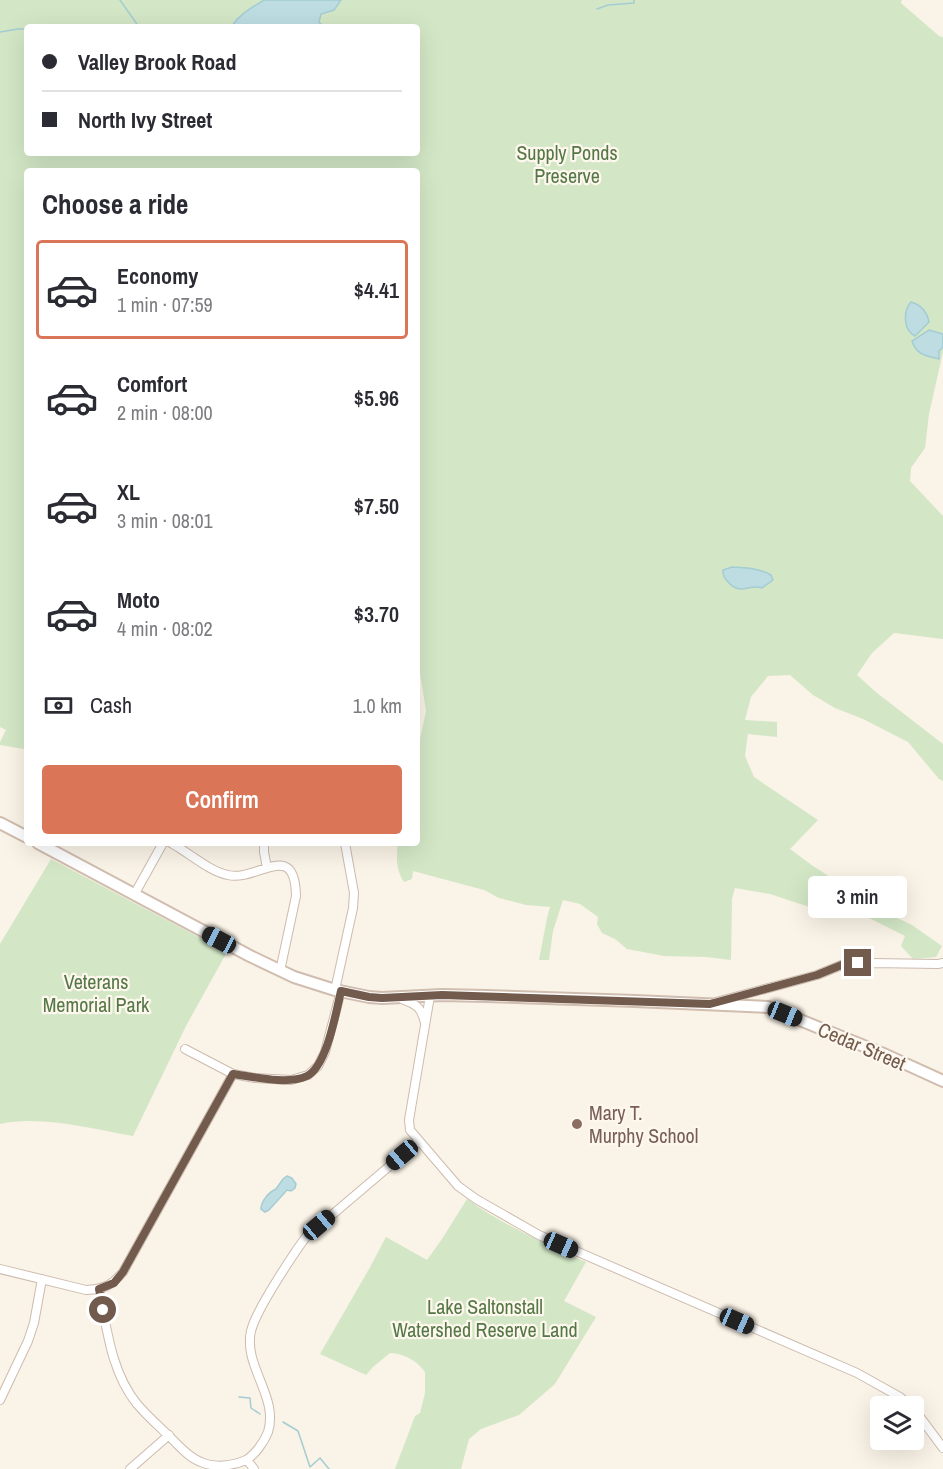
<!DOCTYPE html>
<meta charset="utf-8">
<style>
:root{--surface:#fff;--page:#f2f2f3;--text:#2b2b33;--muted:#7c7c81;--line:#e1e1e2;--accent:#da7557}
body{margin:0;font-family:"Archivo Narrow",sans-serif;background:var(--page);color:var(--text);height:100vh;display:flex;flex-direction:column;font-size:22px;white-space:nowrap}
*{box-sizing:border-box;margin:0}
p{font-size:20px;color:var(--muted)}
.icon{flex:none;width:33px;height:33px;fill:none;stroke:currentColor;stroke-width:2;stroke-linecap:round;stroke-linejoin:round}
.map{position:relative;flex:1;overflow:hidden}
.panel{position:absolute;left:24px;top:168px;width:396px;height:678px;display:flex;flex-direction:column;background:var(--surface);border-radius:6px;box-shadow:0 6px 24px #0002}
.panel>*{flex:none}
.hud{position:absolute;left:24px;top:24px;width:396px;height:132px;border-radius:6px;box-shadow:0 6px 24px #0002;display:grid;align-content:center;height:132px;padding:0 18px;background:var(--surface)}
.fabs{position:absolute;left:870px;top:1396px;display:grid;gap:12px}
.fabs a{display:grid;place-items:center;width:54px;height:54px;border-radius:6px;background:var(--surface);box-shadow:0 6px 24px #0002;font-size:30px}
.end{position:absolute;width:27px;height:27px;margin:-14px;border:8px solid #725b4d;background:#fff;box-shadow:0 0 0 3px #fff}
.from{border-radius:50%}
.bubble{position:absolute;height:42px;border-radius:6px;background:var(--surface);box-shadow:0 6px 24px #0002;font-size:20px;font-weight:600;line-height:42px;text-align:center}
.car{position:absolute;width:18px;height:36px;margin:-18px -9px;border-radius:8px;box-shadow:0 0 4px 2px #0007;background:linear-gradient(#222 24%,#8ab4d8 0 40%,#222 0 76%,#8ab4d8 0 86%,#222 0)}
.hud b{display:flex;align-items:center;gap:21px;height:57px;font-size:22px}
.hud b+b{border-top:2px solid var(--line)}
.hud i{width:15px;height:15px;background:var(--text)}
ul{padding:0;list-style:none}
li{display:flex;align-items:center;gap:18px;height:99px;margin:0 12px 9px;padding:0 6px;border:3px solid transparent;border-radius:6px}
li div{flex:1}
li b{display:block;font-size:22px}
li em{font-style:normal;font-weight:600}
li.current{border-color:var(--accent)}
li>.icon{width:54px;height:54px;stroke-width:1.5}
h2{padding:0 18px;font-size:27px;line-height:72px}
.pay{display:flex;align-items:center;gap:15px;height:66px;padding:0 18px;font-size:22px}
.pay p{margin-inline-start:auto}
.primary-button{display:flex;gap:12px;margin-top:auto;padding:12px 18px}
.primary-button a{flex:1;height:69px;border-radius:6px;background:var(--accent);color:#fff;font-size:24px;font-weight:600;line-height:69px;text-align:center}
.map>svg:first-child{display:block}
.green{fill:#d3e7c6;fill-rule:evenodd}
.water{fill:#bddde3;stroke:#a4ccd3;stroke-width:1.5}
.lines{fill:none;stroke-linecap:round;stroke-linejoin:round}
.stream{stroke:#a4ccd3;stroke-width:1.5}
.minor-casing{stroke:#ccbbae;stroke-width:10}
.secondary-casing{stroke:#d0bdaf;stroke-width:14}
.minor{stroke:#fff;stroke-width:8}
.secondary{stroke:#fff;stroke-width:10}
.route{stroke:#725b4d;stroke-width:8}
.education-dot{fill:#8d6e63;stroke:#fdf7ed;stroke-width:2}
.labels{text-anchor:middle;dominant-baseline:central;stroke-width:4.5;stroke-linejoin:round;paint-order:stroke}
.park-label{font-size:20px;fill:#547746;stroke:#fdf7ed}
.street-label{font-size:20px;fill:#725b4d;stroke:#fdf7ed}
.education-label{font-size:20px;fill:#785e54;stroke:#fdf7ed;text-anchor:start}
</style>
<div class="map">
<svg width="943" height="1469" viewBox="0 0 943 1469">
<rect width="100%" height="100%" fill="#faf3e7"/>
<path class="green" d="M0 0H902L901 3 939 36 943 37V334L929 330 940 358 939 351 943 347V352L929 414 925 448 911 468 910 481 943 516V639L894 633 872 653 857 675 877 693 943 744V781L939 779 908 742 863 719 835 708 813 695 790 675 768 676 751 697 745 720 777 722V737L748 734 745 756 754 777 818 820 790 849 813 866 885 912 912 925 942 946 936 957 913 959 901 946 905 936 837 902 831 914 770 894 735 888 732 899 731 960 706 957 664 956 627 949 615 939 602 933 597 924 598 917 580 904 563 900 553 931 549 960H539L547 918 550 907 526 905 499 898 484 890 413 871 412 879 404 882C396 870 396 857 398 843H417V753L426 711 417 654V171H27V751L24 749 0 745V742L6 730 0 727ZM27 27H417V153H27Z
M51 859 227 952 186 1026 133 1136C91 1129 42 1115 0 1124V944Z
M467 1199C503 1225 546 1244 586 1262L564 1301 596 1317 555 1384 519 1415 481 1429 469 1439 461 1469H395L415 1416 420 1413 425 1393V1372C416 1360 405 1354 390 1353L373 1367 366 1375 320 1354 369 1269 386 1237 427 1260 442 1239Z"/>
<path class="water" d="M264 0H341L334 10 321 14 319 22 324 27H231C240 14 251 8 264 0Z
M911 302C921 305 927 311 929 322L915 336C903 330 903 311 911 302Z
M929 330 943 334V347L939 351V359C927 356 916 355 912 341Z
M732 567C745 568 759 568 771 575L773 580 762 588C749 583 742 596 729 583 724 578 723 576 723 570Z
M287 1176 292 1178 296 1184 295 1188 291 1191 287 1190 269 1210 265 1212 261 1209C261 1201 269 1192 276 1189L283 1179Z"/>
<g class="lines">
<path class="stream" d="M120 0 139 27
M597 9 608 5 634 3V0
M51 27 61 25 72 27
M0 32 18 29H27
M239 1397 250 1398 251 1408 260 1414
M283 1422 298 1431 310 1467 320 1458 329 1469"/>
<defs>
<path id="minor" d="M171 843C188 852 210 872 228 875 257 882 295 838 296 896L280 971
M264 843V852L267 868
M134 895 163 843
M335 990 353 908 354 893 345 843
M430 996 409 1120 410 1130 458 1186 476 1199 539 1235 857 1373 900 1397 912 1407
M402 999C416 1005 421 1006 425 1023
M716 1002 817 975 844 964 872 963 938 964 943 963
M185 1049 233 1074 255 1078 291 1080 308 1075 318 1066 325 1052 341 991
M0 1269 86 1290C104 1289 111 1286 123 1272L233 1074
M99 1289C107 1329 111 1372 137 1404 148 1417 161 1428 173 1440 181 1448 190 1458 201 1462 214 1468 233 1466 246 1460 255 1455 264 1442 268 1432 279 1397 243 1366 251 1331 255 1316 263 1304 271 1290 282 1272 293 1254 306 1237L419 1141
M0 1400 28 1341 34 1323 42 1279
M914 1409 943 1448
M247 1460 254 1469
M130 1469 169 1435"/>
<path id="secondary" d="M0 823 27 837
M38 843 250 956 294 977 335 990 369 997 382 998 442 995 486 996 635 1001 768 1007 886 1055 943 1081"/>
</defs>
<use href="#minor" class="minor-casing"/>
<use href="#secondary" class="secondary-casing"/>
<use href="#minor" class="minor"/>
<use href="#secondary" class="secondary"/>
</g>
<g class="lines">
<path class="route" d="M103 1310 99 1289 114 1283 123 1272 233 1074C254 1077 288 1085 307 1076 327 1066 336 1012 341 991L369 997 382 998 442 995 710 1004 817 975 844 964 858 963"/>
</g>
<circle class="education-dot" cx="577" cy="1124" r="6"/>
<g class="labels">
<g class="park-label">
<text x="567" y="152">Supply Ponds<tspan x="567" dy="23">Preserve</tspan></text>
<text x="96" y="981">Veterans<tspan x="96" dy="23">Memorial Park</tspan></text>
<text x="485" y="1306">Lake Saltonstall<tspan x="485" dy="23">Watershed Reserve Land</tspan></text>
</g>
<g class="street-label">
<text transform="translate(862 1046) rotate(23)">Cedar Street</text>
</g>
<g class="education-label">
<text x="589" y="1112">Mary T.<tspan x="589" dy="23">Murphy School</tspan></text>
</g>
</g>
</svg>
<div class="fabs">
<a><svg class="icon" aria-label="layers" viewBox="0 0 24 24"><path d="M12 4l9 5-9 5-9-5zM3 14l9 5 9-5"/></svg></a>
</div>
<i class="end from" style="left:103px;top:1310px"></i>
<i class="end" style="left:858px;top:963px"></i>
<div class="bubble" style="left:808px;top:876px;width:99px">3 min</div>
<i class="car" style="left:219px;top:940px;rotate:298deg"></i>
<i class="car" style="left:785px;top:1014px;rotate:112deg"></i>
<i class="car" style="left:402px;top:1155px;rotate:230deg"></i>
<i class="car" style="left:319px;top:1225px;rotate:50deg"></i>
<i class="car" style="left:561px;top:1245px;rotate:114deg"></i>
<i class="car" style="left:737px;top:1321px;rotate:114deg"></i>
<div class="hud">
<b><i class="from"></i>Valley Brook Road</b>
<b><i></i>North Ivy Street</b>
</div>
<section class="panel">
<h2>Choose a ride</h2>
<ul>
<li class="current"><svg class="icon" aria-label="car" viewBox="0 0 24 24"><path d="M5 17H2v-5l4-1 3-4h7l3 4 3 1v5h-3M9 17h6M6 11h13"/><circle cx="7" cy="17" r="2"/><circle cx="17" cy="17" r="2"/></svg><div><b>Economy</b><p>1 min · 07:59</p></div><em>$4.41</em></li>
<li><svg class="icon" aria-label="car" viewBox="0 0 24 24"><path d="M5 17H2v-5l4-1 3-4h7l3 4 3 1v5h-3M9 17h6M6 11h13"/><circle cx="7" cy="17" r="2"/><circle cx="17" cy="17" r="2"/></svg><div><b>Comfort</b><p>2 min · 08:00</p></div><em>$5.96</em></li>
<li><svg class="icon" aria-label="car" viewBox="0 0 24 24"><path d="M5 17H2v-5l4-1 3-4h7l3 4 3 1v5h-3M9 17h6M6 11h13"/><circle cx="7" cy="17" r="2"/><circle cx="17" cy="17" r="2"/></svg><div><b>XL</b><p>3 min · 08:01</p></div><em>$7.50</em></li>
<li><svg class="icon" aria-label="car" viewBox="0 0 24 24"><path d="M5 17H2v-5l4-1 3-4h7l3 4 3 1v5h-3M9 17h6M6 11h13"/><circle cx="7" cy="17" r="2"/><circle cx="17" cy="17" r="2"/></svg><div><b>Moto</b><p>4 min · 08:02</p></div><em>$3.70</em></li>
</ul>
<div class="pay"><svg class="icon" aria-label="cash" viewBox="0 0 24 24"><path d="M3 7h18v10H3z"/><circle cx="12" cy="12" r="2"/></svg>Cash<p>1.0 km</p></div>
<div class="primary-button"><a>Confirm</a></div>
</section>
</div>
